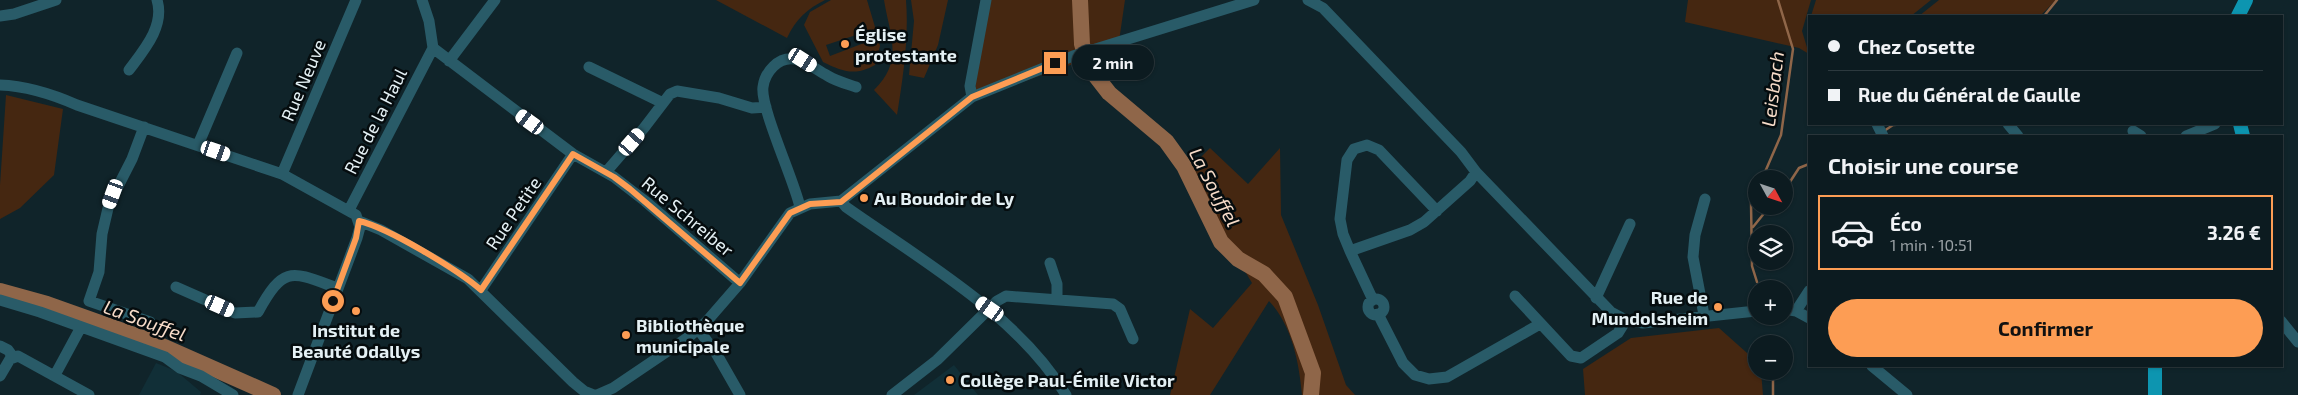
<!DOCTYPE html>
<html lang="fr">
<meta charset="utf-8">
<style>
:root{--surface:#0c1b20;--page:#152429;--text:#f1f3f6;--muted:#9aa1a5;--line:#2c393e;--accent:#fd9d54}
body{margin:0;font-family:"Exo 2",sans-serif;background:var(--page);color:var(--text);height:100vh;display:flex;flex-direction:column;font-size:19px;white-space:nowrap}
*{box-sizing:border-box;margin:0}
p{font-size:16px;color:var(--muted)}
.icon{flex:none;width:28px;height:28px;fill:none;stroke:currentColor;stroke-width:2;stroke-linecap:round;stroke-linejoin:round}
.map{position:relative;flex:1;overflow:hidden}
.side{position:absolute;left:1808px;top:135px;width:475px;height:232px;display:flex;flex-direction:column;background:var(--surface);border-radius:0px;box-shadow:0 1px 4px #0004,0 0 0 1px var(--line)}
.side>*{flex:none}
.hud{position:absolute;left:1808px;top:15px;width:475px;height:110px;border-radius:0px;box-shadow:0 1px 4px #0004,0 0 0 1px var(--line);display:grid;align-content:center;height:110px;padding:0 20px;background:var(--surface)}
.needle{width:32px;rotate:130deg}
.fabs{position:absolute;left:1748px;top:170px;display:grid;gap:10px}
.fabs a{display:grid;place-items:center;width:45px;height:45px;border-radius:50%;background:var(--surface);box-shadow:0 1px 4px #0004,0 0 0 1px var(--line);font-size:25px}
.end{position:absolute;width:22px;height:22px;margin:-11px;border:6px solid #fd9d54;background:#111;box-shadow:0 0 0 2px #111}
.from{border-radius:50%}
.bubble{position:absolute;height:35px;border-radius:18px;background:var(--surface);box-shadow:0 1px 4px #0004,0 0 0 1px var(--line);font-size:16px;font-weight:700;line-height:35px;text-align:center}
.car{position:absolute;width:15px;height:30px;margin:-15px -8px;border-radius:6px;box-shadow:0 0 4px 1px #0007;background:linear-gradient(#fff 24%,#345 0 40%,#fff 0 76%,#345 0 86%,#fff 0)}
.hud b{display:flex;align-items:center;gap:18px;height:48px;font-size:19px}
.hud b+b{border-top:1px solid var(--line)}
.hud i{width:12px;height:12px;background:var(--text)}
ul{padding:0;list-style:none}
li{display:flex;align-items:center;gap:15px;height:75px;margin:0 10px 8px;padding:0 10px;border:2px solid transparent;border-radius:0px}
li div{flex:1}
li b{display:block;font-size:19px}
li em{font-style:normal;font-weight:700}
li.on{border-color:var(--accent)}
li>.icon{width:45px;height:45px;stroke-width:1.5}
h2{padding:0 20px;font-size:22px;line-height:60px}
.button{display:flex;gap:10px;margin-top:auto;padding:10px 20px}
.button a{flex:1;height:58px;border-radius:30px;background:var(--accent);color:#111;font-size:20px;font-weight:700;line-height:58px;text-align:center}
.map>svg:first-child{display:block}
.built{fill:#112f37}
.green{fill:#452711;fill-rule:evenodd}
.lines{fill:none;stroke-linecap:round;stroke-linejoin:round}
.stream{stroke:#8f6649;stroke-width:2.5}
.river{stroke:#8f6649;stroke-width:16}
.minor{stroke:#295b68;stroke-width:11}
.major{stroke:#0d95b0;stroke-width:14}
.route{stroke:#fd9d54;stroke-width:6}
.poi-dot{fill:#fd9d54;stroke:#050c0e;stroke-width:2}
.labels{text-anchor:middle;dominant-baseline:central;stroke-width:5;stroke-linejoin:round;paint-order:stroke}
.poi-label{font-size:18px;font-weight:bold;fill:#e4f0f4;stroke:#050c0e;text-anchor:start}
.street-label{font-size:18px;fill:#e4f0f4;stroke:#050c0e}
.water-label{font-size:19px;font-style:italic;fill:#f7dcc9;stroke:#050c0e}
</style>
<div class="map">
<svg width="2298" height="395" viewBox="0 0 2298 395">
<rect width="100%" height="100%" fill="#10242a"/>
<path class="built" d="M156 363 176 371 201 392 200 395H139Z
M954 365 978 395H914Z"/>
<path class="green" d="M716 0H825C807 9 796 19 787 38Z
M831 0H867L878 37 880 46 875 65C856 76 843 72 823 62L804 25 810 12ZM862 33 864 43 830 56 826 45Z
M884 0H906C909 38 903 78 897 115L874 90C904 60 890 37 884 0Z
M911 0H948L938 45 924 78 909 75 914 21Z
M984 0H1125L1118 48 974 99Z
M1688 0H1811L1802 31 1809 54 1799 48 1685 22Z
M1816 0H1931L1911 16H1811Z
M1939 0H2056L2040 16H1919Z
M6 95 63 109 54 175 20 208 0 219V185Z
M1210 148 1248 184 1280 148 1281 215 1318 305 1346 385 1355 395H1302C1299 362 1292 326 1269 301L1210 395H1170L1190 309 1213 328 1252 283 1210 213 1190 168Z
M1719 328 1756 361V371H1761L1763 395H1585L1583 369 1631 338Z"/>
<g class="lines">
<path class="stream" d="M2044 16 2057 0
M1884 131 1893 125 1908 124
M1874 136 1879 134
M1762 179 1781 135 1793 49 1778 0
M1756 191 1751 202 1752 266 1757 282
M1784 191 1799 168 1809 164
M1753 227 1770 206
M1773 344 1774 338
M1773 395V371"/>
<path class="river" d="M1080 0 1082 44 1088 66 1109 93 1166 141 1184 166 1221 242 1238 259 1264 274 1285 297 1313 373 1311 395
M0 291 47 304 151 341 273 395"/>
<path class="minor" d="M422 0 429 21 433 48 573 154 614 177 645 201 740 283
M1308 0 1323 8 1461 152 1476 172 1611 312 1626 320 1643 323 1756 311
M0 16 14 14 56 0
M449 61 495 0
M589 67 663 103
M129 70C144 50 165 26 157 0
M0 85C27 86 52 94 77 105L282 174 356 215 360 227 357 238 298 395
M972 97 970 86 986 0
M1877 124 1883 136
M2008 124 2018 136
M144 127 132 159 109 204 102 234 99 272 89 301 150 322
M2133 131 2141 136
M2186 136 2215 124
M198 145 237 53
M606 172 644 128 670 94 677 91 719 98 752 108 766 107
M282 174 356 0
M841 201 846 207C921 260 1018 315 1066 395
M800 207C794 180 760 107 763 87 765 72 778 57 794 59 807 61 816 70 828 76 836 81 847 84 856 87
M349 210 433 48
M359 221 381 230 468 279 573 382 584 391 594 395
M1350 251 1343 234 1340 219 1347 160 1354 149 1367 145 1379 150 1437 211
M1050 263 1057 284V299
M176 287 235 313 258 312C284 265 291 271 337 288
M481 290 573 154
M1515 296 1571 356 1581 358 1618 333 1626 320
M1596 298 1630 224
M1368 307a8 8 0 1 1 16 0a8 8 0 1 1-16 0Z
M0 300 40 312 165 357 180 368 201 376 233 395
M1373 300 1350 251 1410 230 1424 222 1470 181 1476 172
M1784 309 1796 311 1809 318
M1796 311 1809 291
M1378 314 1403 363 1415 375 1429 379 1447 377 1540 324
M1704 315 1693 257 1695 235 1705 199
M2281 321 2298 342
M698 329 716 353 740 395
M0 346 8 350 13 357
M1872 366 1907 395
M55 375 81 327
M0 376 10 359 18 356 89 395
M597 395 613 388 690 336 707 321 740 283 790 213 810 204 841 201 972 97 1073 56 1254 0
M892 395 937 360 997 301 1006 296 1113 304 1120 309 1133 339"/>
<path class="major" d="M2238 16 2246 0
M2240 124 2243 136
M2155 366V395"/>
</g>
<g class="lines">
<path class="route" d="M333 301 356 238 359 221C389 228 458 270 481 290L573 154 614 177 630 189 740 283 790 213 810 204 841 202 972 97 1055 63"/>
</g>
<g class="poi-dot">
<circle cx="845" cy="44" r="5"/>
<circle cx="864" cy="198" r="5"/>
<circle cx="1718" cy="307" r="5"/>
<circle cx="356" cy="311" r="5"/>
<circle cx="626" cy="335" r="5"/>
<circle cx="950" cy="380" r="5"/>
</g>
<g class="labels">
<g class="poi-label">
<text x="855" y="34">Église<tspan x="855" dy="21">protestante</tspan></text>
<text x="874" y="198">Au Boudoir de Ly</text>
<text x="1708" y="297" text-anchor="end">Rue de<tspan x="1708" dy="21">Mundolsheim</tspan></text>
<text x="636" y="325">Bibliothèque<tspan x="636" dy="21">municipale</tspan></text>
<text x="356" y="330" text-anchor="middle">Institut de<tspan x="356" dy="21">Beauté Odallys</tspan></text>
<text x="960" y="380">Collège Paul-Émile Victor</text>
</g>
<g class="street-label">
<text transform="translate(303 80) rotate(-67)">Rue Neuve</text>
<text transform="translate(375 121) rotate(-63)">Rue de la Haul</text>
<text transform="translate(513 213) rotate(-56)">Rue Petite</text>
<text transform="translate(688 216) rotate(40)">Rue Schreiber</text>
</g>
<g class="water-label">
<text transform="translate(1772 89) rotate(-83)">Leisbach</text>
<text transform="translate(1215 187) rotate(62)">La Souffel</text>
<text transform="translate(145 320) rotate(20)">La Souffel</text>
</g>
</g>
</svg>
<div class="fabs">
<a><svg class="needle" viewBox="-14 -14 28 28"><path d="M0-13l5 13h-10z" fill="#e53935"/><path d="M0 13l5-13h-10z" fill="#9aa1a5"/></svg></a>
<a><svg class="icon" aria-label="layers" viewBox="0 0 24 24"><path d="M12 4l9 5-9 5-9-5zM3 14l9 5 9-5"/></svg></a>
<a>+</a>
<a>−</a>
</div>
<i class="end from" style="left:333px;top:301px"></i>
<i class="end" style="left:1055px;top:63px"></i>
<div class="bubble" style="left:1072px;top:45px;width:82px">2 min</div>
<i class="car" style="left:803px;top:60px;rotate:122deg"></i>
<i class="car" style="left:530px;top:122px;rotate:306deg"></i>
<i class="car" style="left:632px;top:142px;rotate:41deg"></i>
<i class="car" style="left:216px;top:151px;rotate:109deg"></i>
<i class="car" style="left:113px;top:194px;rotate:200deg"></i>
<i class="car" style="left:220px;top:306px;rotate:114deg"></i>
<i class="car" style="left:990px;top:309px;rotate:305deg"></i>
<div class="hud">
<b><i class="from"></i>Chez Cosette</b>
<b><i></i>Rue du Général de Gaulle</b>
</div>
<section class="side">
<h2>Choisir une course</h2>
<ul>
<li class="on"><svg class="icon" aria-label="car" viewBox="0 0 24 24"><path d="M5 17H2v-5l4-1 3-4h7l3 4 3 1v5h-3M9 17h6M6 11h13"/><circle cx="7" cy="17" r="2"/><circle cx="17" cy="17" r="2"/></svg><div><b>Éco</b><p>1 min · 10:51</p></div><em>3.26 €</em></li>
</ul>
<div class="button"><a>Confirmer</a></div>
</section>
</div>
